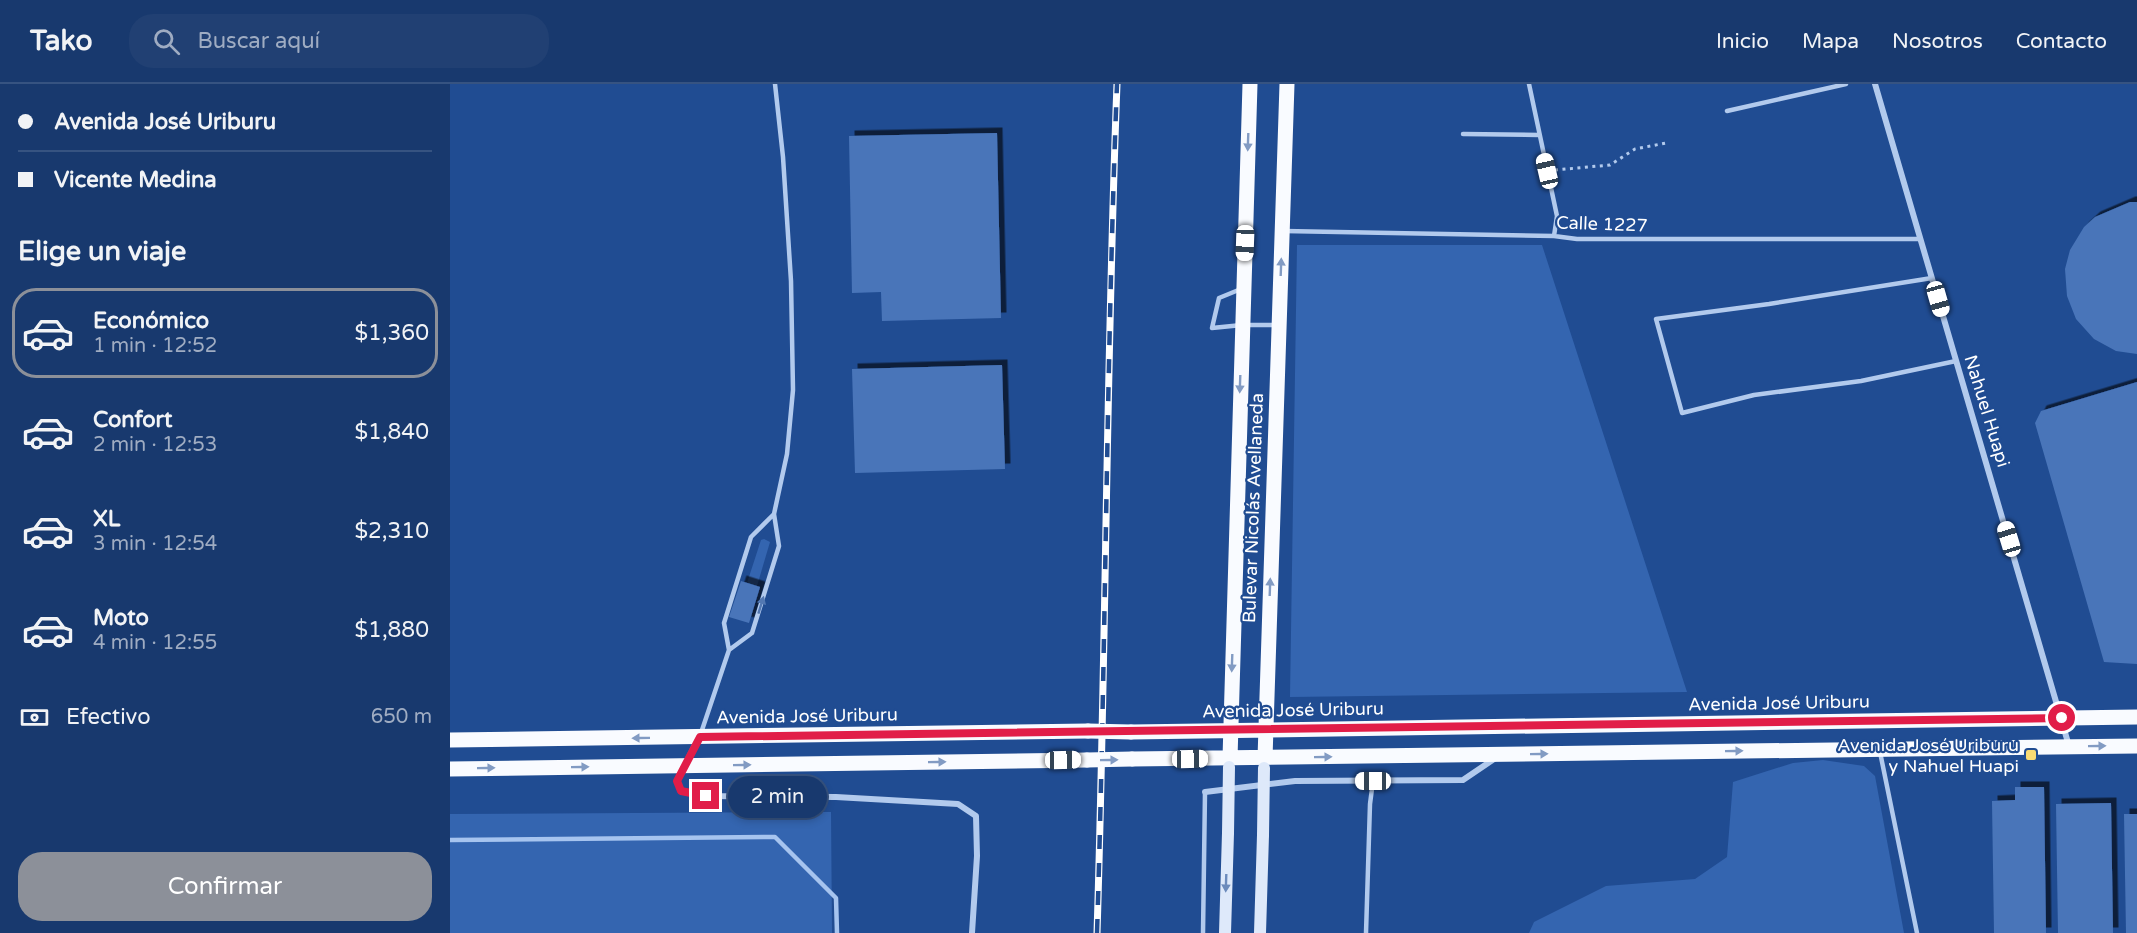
<!DOCTYPE html>
<html lang="es">
<meta charset="utf-8">
<style>
:root{--surface:#18396e;--page:#214073;--text:#f1f3f6;--muted:#9facc2;--line:#365381;--accent:#8c9099}
body{margin:0;font-family:"Varela Round",sans-serif;background:var(--page);color:var(--text);height:100vh;display:flex;flex-direction:column;font-size:22px;white-space:nowrap}
*{box-sizing:border-box;margin:0}
p{font-size:20px;color:var(--muted)}
.icon{flex:none;width:33px;height:33px;fill:none;stroke:currentColor;stroke-width:2;stroke-linecap:round;stroke-linejoin:round}
.map{position:relative;flex:1;overflow:hidden}
.panel{display:flex;flex-direction:column;background:var(--surface);width:450px}
.panel>*{flex:none}
.banner{display:grid;align-content:center;height:132px;padding:0 18px;background:var(--surface)}
.end{position:absolute;width:27px;height:27px;margin:-14px;border:8px solid #e11d48;background:#fff;box-shadow:0 0 0 3px #fff}
.from{border-radius:50%}
.bubble{position:absolute;height:42px;border-radius:21px;background:var(--surface);box-shadow:0 3px 9px #0003,0 0 0 2px var(--line);font-size:20px;font-weight:600;line-height:42px;text-align:center}
.car{position:absolute;width:18px;height:36px;margin:-18px -9px;border-radius:8px;box-shadow:0 0 4px 2px #0007;background:linear-gradient(#fff 24%,#345 0 40%,#fff 0 76%,#345 0 86%,#fff 0)}
.banner b{display:flex;align-items:center;gap:21px;height:57px;font-size:22px}
.banner b+b{border-top:2px solid var(--line)}
.banner i{width:15px;height:15px;background:var(--text)}
ul{padding:0;list-style:none}
li{display:flex;align-items:center;gap:18px;height:90px;margin:0 12px 9px;padding:0 6px;border:3px solid transparent;border-radius:24px}
li div{flex:1}
li b{display:block;font-size:22px}
li em{font-style:normal;font-weight:600}
li.on{border-color:var(--accent)}
li>.icon{width:54px;height:54px;stroke-width:1.5}
h2{padding:0 18px;font-size:27px;line-height:72px}
.pay{display:flex;align-items:center;gap:15px;height:66px;padding:0 18px;font-size:22px}
.pay p{margin-inline-start:auto}
.primary-button{display:flex;gap:12px;margin-top:auto;padding:12px 18px}
.primary-button a{flex:1;height:69px;border-radius:24px;background:var(--accent);color:#fff;font-size:24px;font-weight:600;line-height:69px;text-align:center}
header{display:flex;align-items:center;gap:36px;box-sizing:border-box;height:84px;padding:0 30px;background:var(--surface);border-bottom:2px solid var(--line)}
header strong{font-size:28px}
nav{display:flex;gap:33px;margin-inline-start:auto;font-size:21px}
.search{width:420px;height:54px;background:var(--page);display:flex;align-items:center;gap:15px;box-sizing:border-box;padding:0 21px;border-radius:24px;color:var(--muted);font-size:22px}
main{display:flex;flex:1;min-height:0}
.map>svg:first-child{display:block}
.green{fill:#3465b0}
.lines{fill:none;stroke-linecap:round;stroke-linejoin:round}
.stream{stroke:#a6c4ef;stroke-width:4.5}
.building{fill:#4975b9;filter:url(#shadow)}
.path{stroke:#b2caed;stroke-width:3;stroke-dasharray:3 4.5;stroke-linecap:butt}
.service{stroke:#b2caed;stroke-width:4.5}
.minor{stroke:#b2caed;stroke-width:6}
.secondary{stroke:#dee9fa;stroke-width:12}
.primary{stroke:#f9fbff;stroke-width:15}
.rail-casing{stroke:#fff;stroke-width:7}
.rail{stroke:#204c92;stroke-width:4.5;stroke-dasharray:14;stroke-linecap:butt}
.secondary-bridge{stroke:#dee9fa;stroke-width:12}
.primary-bridge{stroke:#f9fbff;stroke-width:15}
.oneway{fill:#829bc3}
.oneway2{fill:#5378b2}
.oneway3{fill:#6c8bbc}
.route{stroke:#e11d48;stroke-width:8}
.poi-dot{fill:#fadb73;stroke:#204c92;stroke-width:2}
.labels{text-anchor:middle;dominant-baseline:central;stroke-width:4.5;stroke-linejoin:round;paint-order:stroke}
.street-label{font-size:18px;fill:#fff;stroke:#204c92}
.poi-label{font-size:18px;fill:#fff;stroke:#204c92;text-anchor:end}
</style>
<header>
<strong>Tako</strong>
<div class="search"><svg class="icon" aria-label="search" viewBox="0 0 24 24"><circle cx="10" cy="10" r="6"/><path d="M15 15l6 6"/></svg>Buscar aquí</div>
<nav><a>Inicio</a><a>Mapa</a><a>Nosotros</a><a>Contacto</a></nav>
</header>
<main>
<section class="panel">
<div class="banner">
<b><i class="from"></i>Avenida José Uriburu</b>
<b><i></i>Vicente Medina</b>
</div>
<h2>Elige un viaje</h2>
<ul>
<li class="on"><svg class="icon" aria-label="car" viewBox="0 0 24 24"><path d="M5 17H2v-5l4-1 3-4h7l3 4 3 1v5h-3M9 17h6M6 11h13"/><circle cx="7" cy="17" r="2"/><circle cx="17" cy="17" r="2"/></svg><div><b>Económico</b><p>1 min · 12:52</p></div><em>$1,360</em></li>
<li><svg class="icon" aria-label="car" viewBox="0 0 24 24"><path d="M5 17H2v-5l4-1 3-4h7l3 4 3 1v5h-3M9 17h6M6 11h13"/><circle cx="7" cy="17" r="2"/><circle cx="17" cy="17" r="2"/></svg><div><b>Confort</b><p>2 min · 12:53</p></div><em>$1,840</em></li>
<li><svg class="icon" aria-label="car" viewBox="0 0 24 24"><path d="M5 17H2v-5l4-1 3-4h7l3 4 3 1v5h-3M9 17h6M6 11h13"/><circle cx="7" cy="17" r="2"/><circle cx="17" cy="17" r="2"/></svg><div><b>XL</b><p>3 min · 12:54</p></div><em>$2,310</em></li>
<li><svg class="icon" aria-label="car" viewBox="0 0 24 24"><path d="M5 17H2v-5l4-1 3-4h7l3 4 3 1v5h-3M9 17h6M6 11h13"/><circle cx="7" cy="17" r="2"/><circle cx="17" cy="17" r="2"/></svg><div><b>Moto</b><p>4 min · 12:55</p></div><em>$1,880</em></li>
</ul>
<div class="pay"><svg class="icon" aria-label="cash" viewBox="0 0 24 24"><path d="M3 7h18v10H3z"/><circle cx="12" cy="12" r="2"/></svg>Efectivo<p>650 m</p></div>
<div class="primary-button"><a>Confirmar</a></div>
</section>
<div class="map">
<svg width="1687" height="849" viewBox="0 0 1687 849">
<defs>
<filter id="shadow"><feDropShadow dx="5.5" dy="-5.5" stdDeviation="0" flood-color="#0009"/></filter>
</defs>
<rect width="100%" height="100%" fill="#204c92"/>
<path class="green" d="M847 161H1092L1237 608 840 613Z
M314 455 320 458 307 502 297 499 311 456Z
M1373 676 1414 682 1425 692 1454 849H1079L1084 838 1156 802 1245 795 1277 773 1283 698 1343 679Z
M381 728 382 849H0V730Z"/>
<g class="lines">
<path class="stream" d="M0 756 325 753 386 814 387 849"/>
</g>
<path class="building" d="M547 49 551 234 432 237 431 208 402 209 399 52Z
M1680 118H1687V270L1666 267 1644 255 1626 235 1617 212 1615 185 1620 166 1634 143 1645 133Z
M552 281 555 385 405 389 402 285Z
M1687 298V580L1654 578 1585 339 1591 327Z
M291 497 310 503 299 539 279 533Z
M1565 703H1594L1596 849H1544L1542 717 1565 716Z
M1661 719 1663 849H1608L1606 720Z
M1674 730H1687V849H1676Z"/>
<g class="lines">
<path class="path" d="M1105 86 1160 81 1185 65 1216 59"/>
<path class="service" d="M1079 0 1107 132 1104 152
M1277 27 1396 0
M1013 50 1089 51
M834 147 1104 152 1127 155H1470
M1482 194 1319 220 1206 235 1232 329 1304 311 1411 297 1506 277
M791 205 769 214 762 244 792 241H827
M279 566 302 549 329 462 324 430 337 370 343 306 341 197 333 73 325 0
M251 649 279 566 274 539 301 453 324 430
M1430 668 1467 849
M753 849 755 708
M916 849 920 720 923 697"/>
<path class="minor" d="M1425 0 1619 662
M249 653 227 697 231 707 256 712 386 713 508 720 526 732 527 772 522 849
M755 708 845 697 1013 696 1044 675"/>
<path class="secondary" d="M775 849 778 749
M810 849 813 751"/>
<path class="primary" d="M681 648 1687 633
M0 656 638 647
M780 674 800 0
M815 674 837 0
M682 675 1687 662
M0 685 637 676"/>
<defs>
<path id="rail" d="M647 849C656 566 656 283 667 0"/>
</defs>
<use href="#rail" class="rail-casing"/>
<use href="#rail" class="rail"/>
<path class="secondary-bridge" d="M778 749 779 683
M813 751 814 684"/>
<path class="primary-bridge" d="M638 647 681 648
M637 676 682 675"/>
</g>
<defs><path id="oneway-solid" d="M-6-.8H1V-3.2L6.5 0L1 3.2V.8H-6Z" transform="scale(1.5)"/></defs>
<g class="oneway">
<use href="#oneway-solid" transform="translate(798 58) rotate(92)"/>
<use href="#oneway-solid" transform="translate(831 183) rotate(-88)"/>
<use href="#oneway-solid" transform="translate(790 300) rotate(92)"/>
<use href="#oneway-solid" transform="translate(820 503) rotate(-88)"/>
<use href="#oneway-solid" transform="translate(782 579) rotate(92)"/>
<use href="#oneway-solid" transform="translate(191 654) rotate(179)"/>
<use href="#oneway-solid" transform="translate(1647 662) rotate(-1)"/>
<use href="#oneway-solid" transform="translate(1284 667) rotate(-1)"/>
<use href="#oneway-solid" transform="translate(1089 670) rotate(-1)"/>
<use href="#oneway-solid" transform="translate(873 673) rotate(-1)"/>
<use href="#oneway-solid" transform="translate(659 676) rotate(-1)"/>
<use href="#oneway-solid" transform="translate(487 678) rotate(-1)"/>
<use href="#oneway-solid" transform="translate(292 681) rotate(-1)"/>
<use href="#oneway-solid" transform="translate(130 683) rotate(-1)"/>
<use href="#oneway-solid" transform="translate(36 684) rotate(-1)"/>
</g>
<use class="oneway2" href="#oneway-solid" transform="translate(311 521) rotate(-73)"/>
<use class="oneway3" href="#oneway-solid" transform="translate(776 799) rotate(92)"/>
<g class="lines">
<path class="route" d="M256 712 231 707 227 697 250 653 1612 634"/>
</g>
<rect class="poi-dot" x="1575" y="665" width="12" height="12" rx="3"/>
<g class="labels">
<g class="street-label">
<text transform="translate(1152 140) rotate(2)">Calle 1227</text>
<text transform="translate(1537 327) rotate(73)">Nahuel Huapi</text>
<text transform="translate(803 424) rotate(-88)">Bulevar Nicolás Avellaneda</text>
<text transform="translate(1329 619) rotate(-1)">Avenida José Uriburu</text>
<text transform="translate(843 626) rotate(-1)">Avenida José Uriburu</text>
<text transform="translate(357 632) rotate(-1)">Avenida José Uriburu</text>
</g>
<g class="poi-label">
<text x="1569" y="661">Avenida José Uriburu<tspan x="1569" dy="21">y Nahuel Huapi</tspan></text>
</g>
</g>
</svg>
<i class="end from" style="left:1612px;top:634px"></i>
<i class="end" style="left:256px;top:712px"></i>
<div class="bubble" style="left:278px;top:692px;width:99px">2 min</div>
<i class="car" style="left:1097px;top:87px;rotate:347deg"></i>
<i class="car" style="left:795px;top:159px;rotate:182deg"></i>
<i class="car" style="left:1488px;top:215px;rotate:164deg"></i>
<i class="car" style="left:1559px;top:455px;rotate:343deg"></i>
<i class="car" style="left:740px;top:675px;rotate:89deg"></i>
<i class="car" style="left:613px;top:676px;rotate:89deg"></i>
<i class="car" style="left:923px;top:697px;rotate:270deg"></i>
</div>
</main>
